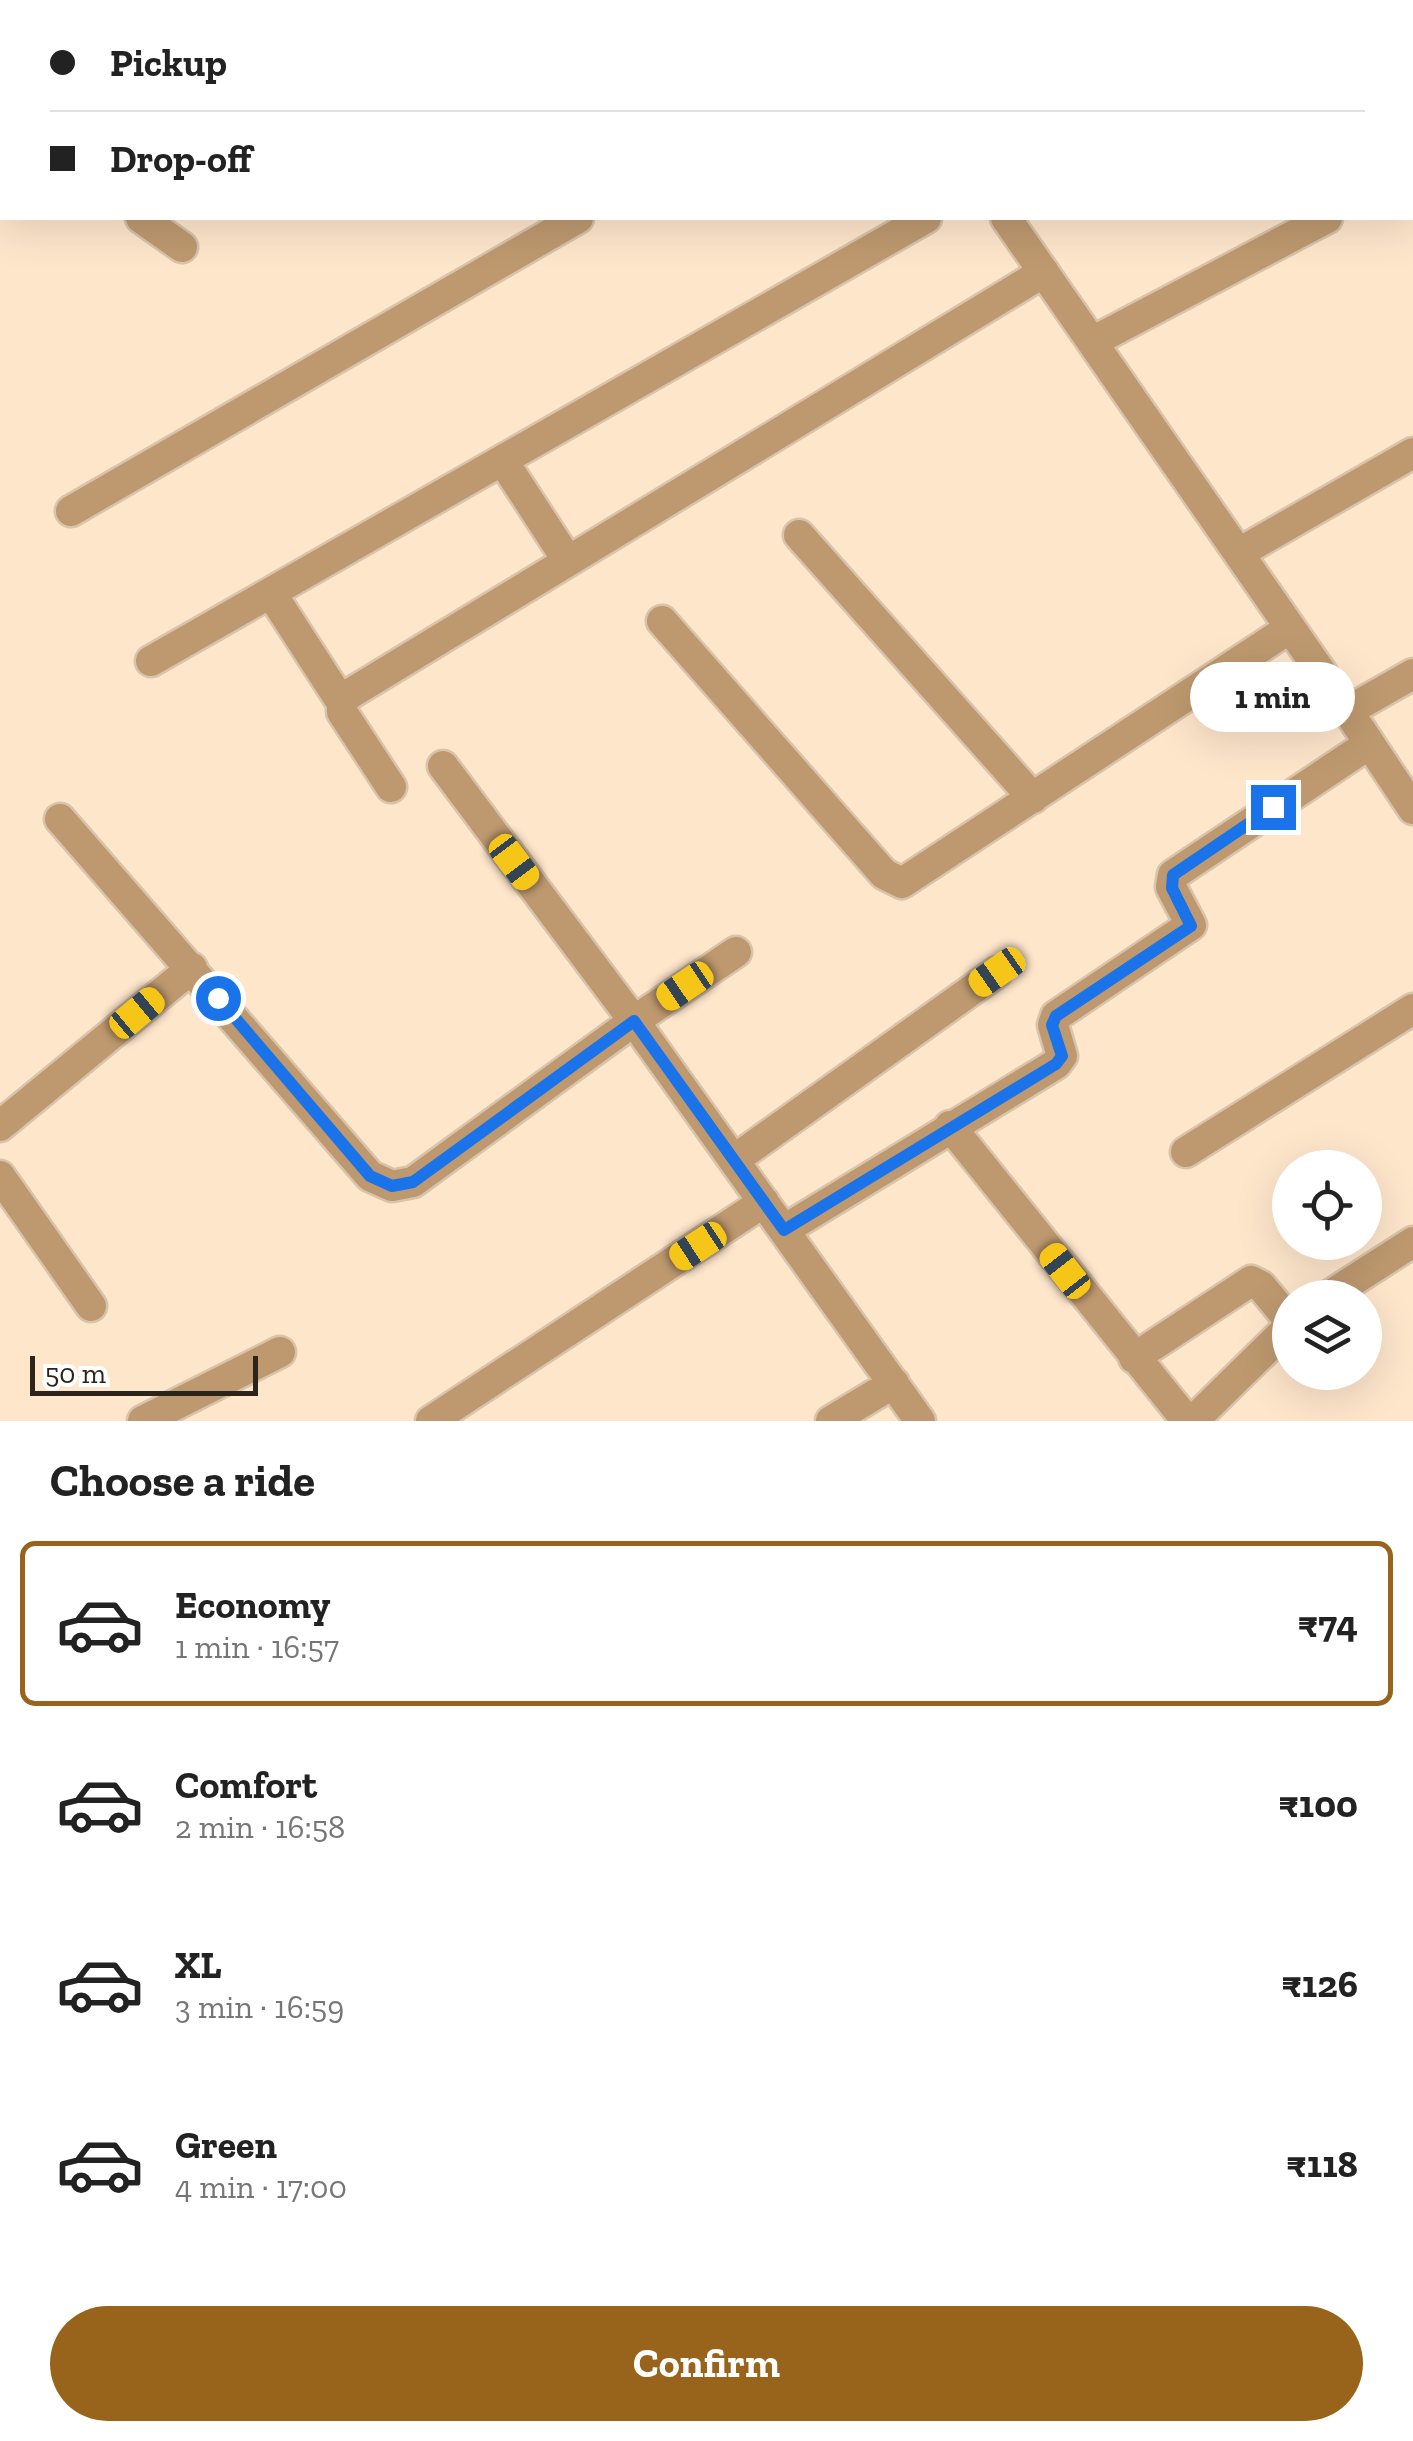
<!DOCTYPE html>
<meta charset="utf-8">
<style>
:root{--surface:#fff;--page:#f6f6f6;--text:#222;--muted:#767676;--line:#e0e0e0;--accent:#98631a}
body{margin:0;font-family:"Zilla Slab",serif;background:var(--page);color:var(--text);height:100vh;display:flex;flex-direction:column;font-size:38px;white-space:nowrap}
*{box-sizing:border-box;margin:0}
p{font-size:32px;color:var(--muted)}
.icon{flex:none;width:55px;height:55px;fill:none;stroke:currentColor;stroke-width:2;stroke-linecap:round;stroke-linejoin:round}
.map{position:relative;height:1421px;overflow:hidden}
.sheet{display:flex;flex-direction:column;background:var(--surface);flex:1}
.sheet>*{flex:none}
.banner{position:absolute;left:0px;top:0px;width:1415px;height:220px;box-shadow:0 10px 40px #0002;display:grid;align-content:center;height:220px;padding:0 50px;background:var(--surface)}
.controls{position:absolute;left:1272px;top:1150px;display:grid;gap:20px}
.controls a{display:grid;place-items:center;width:110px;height:110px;border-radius:50%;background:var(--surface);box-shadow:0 10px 40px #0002;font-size:50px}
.scale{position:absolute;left:30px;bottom:25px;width:228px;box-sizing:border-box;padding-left:10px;border:5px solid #2c2319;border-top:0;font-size:28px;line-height:35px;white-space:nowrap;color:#2c2319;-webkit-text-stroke:8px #fff;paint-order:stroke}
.end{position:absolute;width:45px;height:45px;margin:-22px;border:12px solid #1a73e8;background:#fff;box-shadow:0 0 0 5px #fff}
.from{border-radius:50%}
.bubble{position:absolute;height:70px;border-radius:35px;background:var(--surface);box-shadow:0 10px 40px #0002;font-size:32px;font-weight:700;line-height:70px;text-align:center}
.car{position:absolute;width:30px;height:60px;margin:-30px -15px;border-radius:12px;box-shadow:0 0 8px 2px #0007;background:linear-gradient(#f5c518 24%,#345 0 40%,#f5c518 0 76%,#345 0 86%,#f5c518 0)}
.banner b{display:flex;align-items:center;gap:35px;height:95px;font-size:38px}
.banner b+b{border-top:2px solid var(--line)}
.banner i{width:25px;height:25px;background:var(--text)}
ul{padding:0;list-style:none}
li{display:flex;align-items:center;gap:30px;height:165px;margin:0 20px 15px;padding:0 30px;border:5px solid transparent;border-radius:15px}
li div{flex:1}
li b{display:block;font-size:38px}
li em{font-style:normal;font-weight:700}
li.active{border-color:var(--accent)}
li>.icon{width:90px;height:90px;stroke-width:1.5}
h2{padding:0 50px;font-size:45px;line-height:120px}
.action{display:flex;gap:20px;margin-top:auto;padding:20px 50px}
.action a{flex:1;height:115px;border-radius:60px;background:var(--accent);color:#fff;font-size:40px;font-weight:700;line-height:115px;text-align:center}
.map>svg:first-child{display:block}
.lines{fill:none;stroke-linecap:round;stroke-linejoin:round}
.street-casing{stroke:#d8c3ab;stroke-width:35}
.street{stroke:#be996f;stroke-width:30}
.route{stroke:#1a73e8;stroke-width:12}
</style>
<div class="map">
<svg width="1413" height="1421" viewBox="0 0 1413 1421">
<rect width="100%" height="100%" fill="#fee6cb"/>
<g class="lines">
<defs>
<path id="street" d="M173 0 176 2
M458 0 461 2
M829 0 832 2
M1126 2 1132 0
M0 114 2 116
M1412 172H1413
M141 218 182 247
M1006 218 1348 711 1413 809
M1092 342 1327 218
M503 461 568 561
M71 511 578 218
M799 535 1033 798
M1239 553 1413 453
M271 593 342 703
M662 621 884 874 902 883 1290 628
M151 661 926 218
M1348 711 1413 674
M443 766 634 1021 920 1421
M391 787 342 712V703L348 695 1044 272
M60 819 370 1176 392 1186 413 1182 634 1021 736 952
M0 1126 192 968
M950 1126 1187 1421
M1186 1152 1413 1009
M734 1160 997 972
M0 1176 91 1306
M784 1230 1056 1064 1062 1056 1053 1025 1056 1016 1191 925 1171 887 1173 875 1369 744
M1326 1298 1413 1242
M1134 1358 1251 1281 1261 1286 1290 1321
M143 1421 280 1352
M431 1421 764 1202
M831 1421 894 1383
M1193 1421 1290 1326"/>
</defs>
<use href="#street" class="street-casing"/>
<use href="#street" class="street"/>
</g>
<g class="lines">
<path class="route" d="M218 998 370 1176 392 1186 413 1182 634 1021 784 1230 1056 1064 1062 1056 1052 1025 1056 1016 1191 926 1172 888 1173 875 1273 807"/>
</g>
</svg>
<div class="controls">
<a><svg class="icon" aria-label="locate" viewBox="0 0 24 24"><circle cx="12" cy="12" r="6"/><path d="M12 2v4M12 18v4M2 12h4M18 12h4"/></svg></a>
<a><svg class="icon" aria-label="layers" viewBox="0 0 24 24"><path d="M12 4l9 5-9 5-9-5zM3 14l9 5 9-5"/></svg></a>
</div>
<div class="scale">50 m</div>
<i class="end from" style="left:218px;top:998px"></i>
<i class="end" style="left:1273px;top:807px"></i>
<div class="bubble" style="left:1190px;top:662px;width:165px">1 min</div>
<i class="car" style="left:514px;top:862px;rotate:143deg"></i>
<i class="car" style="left:997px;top:972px;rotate:235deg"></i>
<i class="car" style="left:685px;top:986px;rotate:236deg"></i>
<i class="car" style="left:137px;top:1013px;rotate:50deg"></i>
<i class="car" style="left:698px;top:1246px;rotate:237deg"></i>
<i class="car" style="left:1065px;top:1271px;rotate:322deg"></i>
<div class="banner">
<b><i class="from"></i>Pickup</b>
<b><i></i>Drop-off</b>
</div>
</div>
<section class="sheet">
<h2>Choose a ride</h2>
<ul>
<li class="active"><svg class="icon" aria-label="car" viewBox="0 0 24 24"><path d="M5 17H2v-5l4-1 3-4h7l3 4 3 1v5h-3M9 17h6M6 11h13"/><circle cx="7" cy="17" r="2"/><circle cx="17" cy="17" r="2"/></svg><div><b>Economy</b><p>1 min · 16:57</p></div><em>₹74</em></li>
<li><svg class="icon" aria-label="car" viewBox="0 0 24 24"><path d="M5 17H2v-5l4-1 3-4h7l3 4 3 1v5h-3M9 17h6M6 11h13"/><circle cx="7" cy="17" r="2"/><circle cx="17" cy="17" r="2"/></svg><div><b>Comfort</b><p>2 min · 16:58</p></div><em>₹100</em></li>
<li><svg class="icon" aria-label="car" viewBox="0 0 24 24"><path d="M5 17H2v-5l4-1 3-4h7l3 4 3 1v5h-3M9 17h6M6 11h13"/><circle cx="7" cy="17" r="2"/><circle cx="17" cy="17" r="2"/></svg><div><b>XL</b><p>3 min · 16:59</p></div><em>₹126</em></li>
<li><svg class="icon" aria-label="car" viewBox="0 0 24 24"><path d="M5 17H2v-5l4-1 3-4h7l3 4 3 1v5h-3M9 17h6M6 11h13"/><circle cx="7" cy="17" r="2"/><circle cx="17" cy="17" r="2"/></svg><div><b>Green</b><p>4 min · 17:00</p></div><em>₹118</em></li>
</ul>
<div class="action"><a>Confirm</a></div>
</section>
